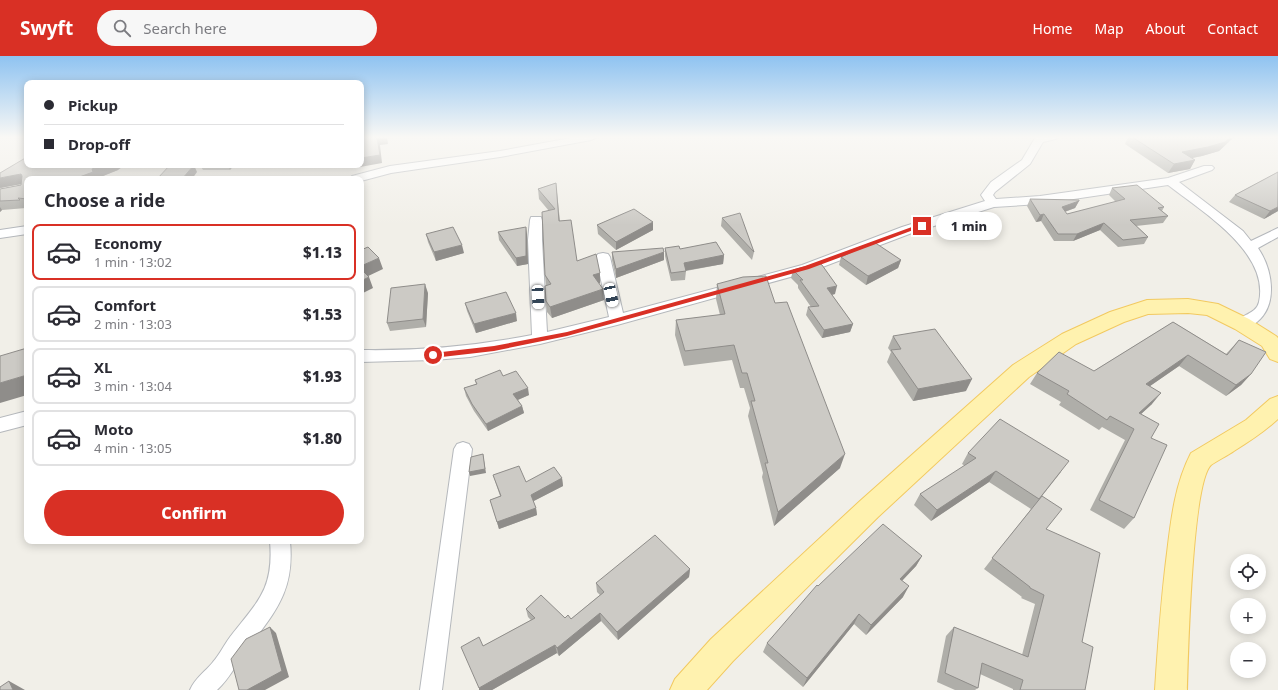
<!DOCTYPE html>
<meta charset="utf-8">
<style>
:root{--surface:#fff;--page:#f7f7f7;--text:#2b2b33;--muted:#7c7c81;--line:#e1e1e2;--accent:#d93025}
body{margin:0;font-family:"Noto Sans",sans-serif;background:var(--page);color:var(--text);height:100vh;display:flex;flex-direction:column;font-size:15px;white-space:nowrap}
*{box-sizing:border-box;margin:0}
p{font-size:13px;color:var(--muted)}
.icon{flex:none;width:22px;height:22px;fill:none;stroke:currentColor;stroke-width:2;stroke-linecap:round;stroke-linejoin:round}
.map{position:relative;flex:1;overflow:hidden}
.details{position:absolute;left:24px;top:120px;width:340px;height:368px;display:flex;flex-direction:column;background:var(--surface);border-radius:8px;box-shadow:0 2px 10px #0003}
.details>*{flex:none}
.hud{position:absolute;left:24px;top:24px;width:340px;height:88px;border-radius:8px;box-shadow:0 2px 10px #0003;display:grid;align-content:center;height:88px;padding:0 20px;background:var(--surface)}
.fabs{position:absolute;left:1230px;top:498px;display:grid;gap:8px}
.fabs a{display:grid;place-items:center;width:36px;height:36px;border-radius:50%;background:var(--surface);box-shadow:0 2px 10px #0003;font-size:20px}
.end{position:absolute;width:18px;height:18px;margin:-9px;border:5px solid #d93025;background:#fff;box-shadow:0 0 0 2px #fff}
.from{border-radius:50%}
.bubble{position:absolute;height:28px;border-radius:14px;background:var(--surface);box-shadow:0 2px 10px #0003;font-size:13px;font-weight:800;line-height:28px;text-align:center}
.car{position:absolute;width:12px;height:24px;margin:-12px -6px;border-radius:5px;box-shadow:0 0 3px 1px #0007;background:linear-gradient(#fff 24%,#345 0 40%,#fff 0 76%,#345 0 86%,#fff 0)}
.hud b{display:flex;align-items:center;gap:14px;height:38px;font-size:15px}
.hud b+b{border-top:1px solid var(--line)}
.hud i{width:10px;height:10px;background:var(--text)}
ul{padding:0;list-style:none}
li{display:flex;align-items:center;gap:12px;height:56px;margin:0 8px 6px;padding:0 12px;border:2px solid var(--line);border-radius:8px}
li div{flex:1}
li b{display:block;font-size:15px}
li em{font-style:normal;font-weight:800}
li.selected{border-color:var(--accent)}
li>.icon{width:36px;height:36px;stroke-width:1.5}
h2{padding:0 20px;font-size:18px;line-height:48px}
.button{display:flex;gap:8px;margin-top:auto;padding:8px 20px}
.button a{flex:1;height:46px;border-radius:24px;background:var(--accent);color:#fff;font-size:16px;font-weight:800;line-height:46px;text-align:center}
header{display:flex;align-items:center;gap:24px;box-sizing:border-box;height:56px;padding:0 20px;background:var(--accent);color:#fff}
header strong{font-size:19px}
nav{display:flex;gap:22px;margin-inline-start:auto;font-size:14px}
.search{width:280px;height:36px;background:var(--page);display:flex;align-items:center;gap:10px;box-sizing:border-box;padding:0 14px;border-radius:22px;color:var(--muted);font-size:15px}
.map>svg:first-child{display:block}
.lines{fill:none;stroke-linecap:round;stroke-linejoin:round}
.minor-casing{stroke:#b5b8bc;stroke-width:2}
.primary-casing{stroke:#f2c960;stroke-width:2}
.minor{fill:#fff;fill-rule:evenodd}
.primary{fill:#fff2af;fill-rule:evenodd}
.wall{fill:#afaea9}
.shaded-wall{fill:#8f8d8a}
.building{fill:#cccac5;stroke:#8f8d8a}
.route{fill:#d93025}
</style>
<header>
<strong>Swyft</strong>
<div class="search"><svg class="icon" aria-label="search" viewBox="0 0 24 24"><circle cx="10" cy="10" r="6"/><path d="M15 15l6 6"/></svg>Search here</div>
<nav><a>Home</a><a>Map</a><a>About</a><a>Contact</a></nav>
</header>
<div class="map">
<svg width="1278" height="634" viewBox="0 0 1278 634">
<rect width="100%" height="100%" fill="#f1efe8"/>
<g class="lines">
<defs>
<path id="minor" d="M576 81H597L591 84 500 101 391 117 361 125V123H350L352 120 390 110 500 95Z
M1040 81H1058L1056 83 1043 86 1030 108 995 136 993 139 996 143 1040 140 1168 122 1204 110H1212L1214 112 1212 114 1179 126 1243 175 1251 185 1278 172V181L1258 192C1273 214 1278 249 1257 266 1250 270 1245 274 1237 272L1235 268C1240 258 1256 259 1259 246 1270 196 1201 155 1168 129L1040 148 994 151 912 177 812 215 617 269 540 288 470 301 434 304 361 306V294C419 295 475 290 532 279L528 184 530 164 531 161H541L542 164V184L547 276 609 261 596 201 598 198 603 197 608 198 610 201 623 257 802 209 902 171 985 145 981 139 991 126 1022 104 1035 82Z
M27 170V178L0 182V174Z
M27 355V369L0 376V362Z
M463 386 469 388 472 393 442 634H420L454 393 457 388Z
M270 485H290C295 538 273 557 245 597 235 610 229 623 217 634H190C195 622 205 616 213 606 220 598 224 589 230 581 258 545 274 533 270 485Z"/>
<path id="primary" d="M1188 243 1218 248 1249 263 1276 280 1278 282V306L1270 303 1262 290 1235 273 1207 259 1188 257 1148 258 1124 266 1076 288 1029 321 878 461 733 605 707 634H670L675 623 711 583 860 445 1013 309 1062 278 1110 256 1147 244Z
M1278 340V363C1264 376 1250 385 1234 395 1227 400 1218 404 1211 409 1192 427 1188 601 1187 634H1155C1158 588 1161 543 1167 497 1171 463 1175 428 1191 397L1246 364 1270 343Z"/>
</defs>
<use href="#minor" class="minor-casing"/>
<use href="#primary" class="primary-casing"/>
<use href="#minor" class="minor"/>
<use href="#primary" class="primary"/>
</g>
<path class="wall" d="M1128 81H1234L1219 95 1202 100 1192 102 1195 104 1190 113 1168 117 1125 88Z
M27 101 118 114 98 122V123H27V150H24L26 152 2 154 0 156V133L21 129V128L0 132Z
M200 109H234L230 114H203Z
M1278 116V155L1264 163 1229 146 1235 139Z
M556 127 560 165 577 205 600 217V227L599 228 604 244 552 262 547 256 546 245V230L545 219 549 155 539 143 538 133Z
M1112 132 1164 151 1162 155 1168 160 1163 167 1136 170 1148 181 1144 188 1118 191 1100 174 1073 185H1054L1041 165 1036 166 1027 150 1030 143 1079 145 1075 152 1065 156 1067 158 1116 146 1109 139Z
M722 162 754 196 752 204 721 170Z
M653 166V174L616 194 598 178 597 169Z
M498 176 527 178 528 208 517 210 499 184Z
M426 178 464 197 436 205 428 186Z
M665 192 724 199 723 208 686 215 685 224 671 225 665 200Z
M852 194 901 204 898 212 866 229 839 209 841 201 852 196Z
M612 196 664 204 616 222 612 204Z
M793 214 835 238 832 239 853 268 850 276 822 282 806 259 808 251H811L798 232V229L791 222Z
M717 228 775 247 840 412 774 470 762 421 763 417 748 360 750 352 744 332H740L732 304 684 310 675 279 676 264 720 259 716 243Z
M428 237 426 271 390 275 387 267Z
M465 247 517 265 476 277 467 255Z
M1173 266 1226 298 1239 284 1251 318 1241 329 1226 340 1179 310 1150 330 1152 348 1141 358 1151 382 1134 462 1124 473 1090 454 1125 384 1102 371 1099 374 1059 349 1061 346 1030 328 1037 317 1094 315Z
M893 280 966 335 913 345 887 306 891 296 888 292Z
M503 320 529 339 518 344 522 350 524 357 488 375 474 355 466 340 464 332 476 328 475 324Z
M968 397 1061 416 1042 440 1046 473 1082 586 1085 634H1013V633L980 618 978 632 975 634H955L937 626 946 580 954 571 1022 599 1035 548 1021 542 1022 541 984 513 1031 453 989 426 931 465 914 449 920 438 965 410 962 408Z
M493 419 526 426 562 422 563 430 533 445 536 452 537 459 499 473 490 444 500 440Z
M922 500 916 510 902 525 903 541 866 579 854 568 803 631 763 596 767 587 818 530Z
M690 513 689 521 618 584 601 565 559 600 557 597 492 634H479L483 590 531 564 528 561 526 553 565 562 571 563 600 539 597 536 596 527Z"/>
<path class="shaded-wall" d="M387 81 388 88 380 89 382 107 360 111 359 109H361V102L377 82Z
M1231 81H1234L1219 95 1202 100 1177 105 1182 96Z
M1195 104 1190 113 1168 117 1174 108Z
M104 109H125L118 114 98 122V123H74L92 113Z
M194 109 197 116 192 123H182Z
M227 109H234L230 114Z
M21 118 27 127 0 132V122Z
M1079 145 1075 152 1058 158 1062 151Z
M0 151 2 154 0 156Z
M1278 151V155L1264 163 1270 155Z
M1044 158 1041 165 1036 166 1040 159Z
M653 166V174L616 194V186Z
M1104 167 1100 174 1073 185 1077 178Z
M526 171 527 178 528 208 517 210 516 202Z
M462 189 464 197 436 205 434 196Z
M664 196V204L616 222V213Z
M724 199 723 208 683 215 684 207Z
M379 202 383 213 364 222 361 215V210Z
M901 204 898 212 866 229 868 220Z
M600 217V227L593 230V219Z
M369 221 373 232 361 238V225Z
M425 228 428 237 426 271 423 263Z
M837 230 835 238 825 240 827 232Z
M603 233 604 244 552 262 550 251Z
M516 257 517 265 476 277 474 268Z
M853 268 850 276 822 282 824 274Z
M1188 299 1179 310 1137 339 1146 328Z
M1251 318 1241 329 1226 340 1236 329Z
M27 319V339L0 347V327Z
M972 323 966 335 913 345 918 333Z
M528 332 529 339 515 345 513 338Z
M1161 337 1152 348 1130 368 1139 357Z
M522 350 524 357 488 375 486 368Z
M483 398 486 417 470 420 469 416Z
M845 398 840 412 774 470 778 456Z
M996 415 989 426 931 465 937 454Z
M562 422 563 430 532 446 531 439Z
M536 452 537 459 499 473 497 466Z
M922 500 916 510 894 533 900 523Z
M690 513 689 521 618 584 617 576Z
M909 530 903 541 866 579 871 569Z
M600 557 601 565 559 600 557 592Z
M859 558 854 568 803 631 807 622Z
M270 571 276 577 289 621 265 634H247Z
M555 589 557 597 492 634H479V632Z
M9 625 25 634H13Z"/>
<path class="building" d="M361 81H385L377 82 380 99 361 102Z
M1132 81H1231L1225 86 1208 91 1182 96 1195 104 1174 108Z
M27 101V109H104L92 113 93 116 74 123H27V143L18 142 20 144 0 145V133L21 129 22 120 21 118 0 122V117Z
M170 109H194L182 123H157Z
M1278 116V151L1270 155 1235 139Z
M556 127 559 165 571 164 577 205 596 198 600 217 593 219 603 233 550 251 546 245 545 230 551 228 545 219 542 156 555 153 538 133Z
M1137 129 1164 151 1158 152 1168 160 1130 164 1148 181 1123 184 1104 167 1077 178H1058L1044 158 1040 159 1030 143 1079 144V145L1062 151 1067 158 1125 143 1112 132Z
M634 153 653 166 616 186 597 169Z
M740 157 754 196 722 162Z
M453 171 462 189 434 196 426 178Z
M526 171V200L516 202 498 176Z
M716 186 724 199 684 207 686 215 671 217 665 192 679 190 680 193Z
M874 186 901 204 868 220 841 201 854 195 852 194Z
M368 191 379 202 361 210V194Z
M663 192 664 196 616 213 612 196Z
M819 207 822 209 837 230 827 232 853 268 824 274 808 251 819 250 800 224H803L793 214Z
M361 213 369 221 361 225Z
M766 220 775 247 787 246 845 398 778 456 765 407H768L751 345H755L747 317H742L734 289 685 295 676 264 725 258 717 228 743 221Z
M425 228 423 263 387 267 391 232Z
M506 236 516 257 474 268 465 247Z
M1173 266 1227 299 1239 284 1266 296 1251 318 1236 329 1188 299 1146 328 1161 337 1139 357 1159 368 1151 382 1167 389 1134 462 1099 444 1134 373 1110 360 1107 364 1067 338 1069 335 1037 317 1059 296 1094 315Z
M935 273 972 323 918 333 891 294 901 293 893 280Z
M27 292V319L0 327V300Z
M500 314 503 320 516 315 528 332 513 338 522 350 486 368 472 348 464 332 477 328 475 324Z
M1000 363 1069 405 1039 443 996 415 937 454 920 438 976 402 968 397Z
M483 398 485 413 469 416 471 401Z
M519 410 526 426 554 411 562 422 531 439 536 452 497 466 490 444 501 440 493 419Z
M1042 440 1062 453 1046 473 1100 497 1082 586 1093 591 1085 634H1020L1023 624 982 607 978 632 945 617 954 571 1028 601 1044 539 1030 532V531L992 502Z
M883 468 922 500 900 523 909 530 871 569 859 558 807 622 767 587 817 529 818 530Z
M655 479 690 513 617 576 600 557 557 592 555 589 479 632 461 591 479 581 483 590 535 562 526 553 541 539 565 562 568 559 571 563 604 536 596 527Z
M270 571 282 615 247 634H239L231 603 246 583Z
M9 625 13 634H0V631Z"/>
<linearGradient id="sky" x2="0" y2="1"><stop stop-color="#8fc3f1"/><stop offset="0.48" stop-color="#f9f8f5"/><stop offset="1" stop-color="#f9f8f5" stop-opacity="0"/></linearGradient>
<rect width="1278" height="169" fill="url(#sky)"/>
<path class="route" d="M920 168 924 170 809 213 567 280 494 295 433 302 430 299 433 297 494 290 567 276 805 210Z"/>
</svg>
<div class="fabs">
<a><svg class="icon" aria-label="locate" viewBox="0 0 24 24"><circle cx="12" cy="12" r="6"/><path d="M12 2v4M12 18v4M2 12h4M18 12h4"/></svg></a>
<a>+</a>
<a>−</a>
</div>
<i class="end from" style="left:433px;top:299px"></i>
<i class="end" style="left:922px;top:170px"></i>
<div class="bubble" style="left:936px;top:156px;width:66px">1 min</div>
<i class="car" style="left:611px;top:239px;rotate:168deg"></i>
<i class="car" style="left:538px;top:241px;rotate:177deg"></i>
<div class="hud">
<b><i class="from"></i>Pickup</b>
<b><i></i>Drop-off</b>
</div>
<section class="details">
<h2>Choose a ride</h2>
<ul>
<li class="selected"><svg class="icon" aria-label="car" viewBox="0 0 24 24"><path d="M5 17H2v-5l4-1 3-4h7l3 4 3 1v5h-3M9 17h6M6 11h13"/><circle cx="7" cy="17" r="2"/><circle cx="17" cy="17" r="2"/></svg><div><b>Economy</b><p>1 min · 13:02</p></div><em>$1.13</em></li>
<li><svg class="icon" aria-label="car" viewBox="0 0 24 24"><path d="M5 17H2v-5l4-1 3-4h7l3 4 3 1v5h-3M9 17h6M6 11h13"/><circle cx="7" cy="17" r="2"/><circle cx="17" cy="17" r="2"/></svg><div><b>Comfort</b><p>2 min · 13:03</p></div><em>$1.53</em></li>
<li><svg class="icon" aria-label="car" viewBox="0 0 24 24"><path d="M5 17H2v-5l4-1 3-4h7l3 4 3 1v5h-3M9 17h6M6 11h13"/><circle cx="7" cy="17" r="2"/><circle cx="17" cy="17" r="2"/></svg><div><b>XL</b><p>3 min · 13:04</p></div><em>$1.93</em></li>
<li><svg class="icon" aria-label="car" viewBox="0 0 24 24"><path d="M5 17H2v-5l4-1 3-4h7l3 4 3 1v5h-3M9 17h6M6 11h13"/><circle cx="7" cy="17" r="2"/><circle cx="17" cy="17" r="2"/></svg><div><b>Moto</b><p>4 min · 13:05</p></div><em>$1.80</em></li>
</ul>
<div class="button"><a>Confirm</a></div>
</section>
</div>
